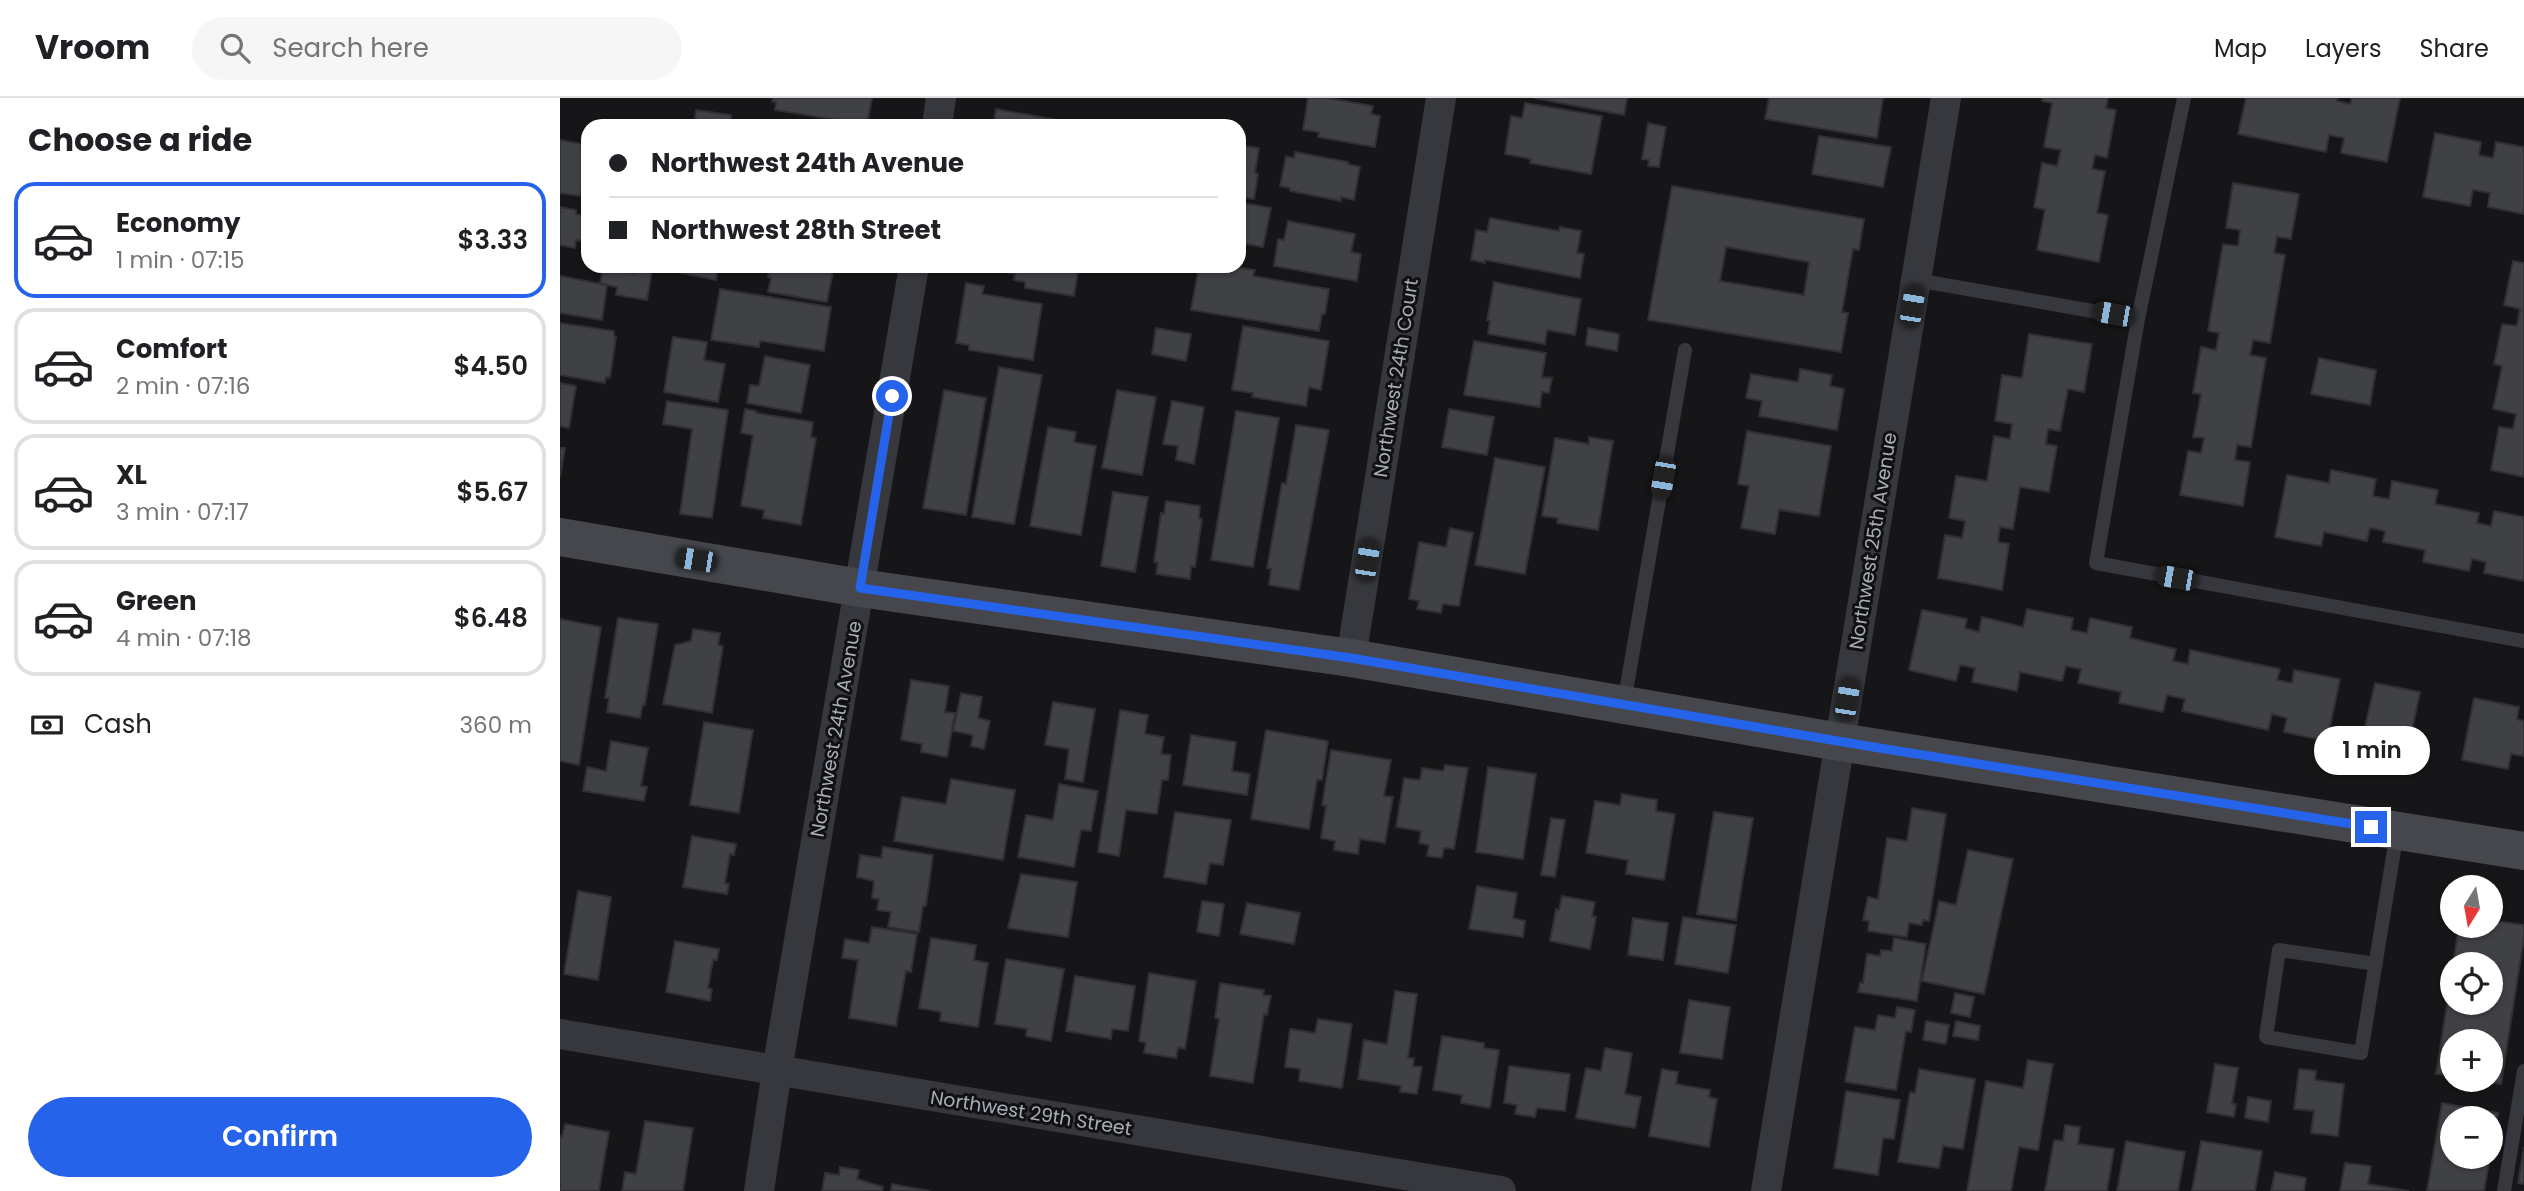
<!DOCTYPE html>
<meta charset="utf-8">
<style>
:root{--surface:#fff;--page:#f6f6f6;--text:#202124;--muted:#757577;--line:#e0e0e0;--accent:#2563eb}
body{margin:0;font-family:Poppins,sans-serif;background:var(--page);color:var(--text);height:100vh;display:flex;flex-direction:column;font-size:26px;white-space:nowrap}
*{box-sizing:border-box;margin:0}
p{font-size:23px;color:var(--muted)}
.icon{flex:none;width:38px;height:38px;fill:none;stroke:currentColor;stroke-width:2;stroke-linecap:round;stroke-linejoin:round}
.map{position:relative;flex:1;overflow:hidden}
.details{display:flex;flex-direction:column;background:var(--surface);width:560px}
.details>*{flex:none}
.guide{position:absolute;left:21px;top:21px;width:665px;height:154px;border-radius:21px;box-shadow:0 2px 5px #0004;display:grid;align-content:center;height:154px;padding:0 28px;background:var(--surface)}
.needle{width:46px;rotate:191deg}
.buttons{position:absolute;left:1880px;top:777px;display:grid;gap:14px}
.buttons a{display:grid;place-items:center;width:63px;height:63px;border-radius:50%;background:var(--surface);box-shadow:0 2px 5px #0004;font-size:35px}
.end{position:absolute;width:32px;height:32px;margin:-16px;border:9px solid #2563eb;background:#fff;box-shadow:0 0 0 4px #fff}
.from{border-radius:50%}
.bubble{position:absolute;height:49px;border-radius:24px;background:var(--surface);box-shadow:0 2px 5px #0004;font-size:23px;font-weight:600;line-height:49px;text-align:center}
.car{position:absolute;width:21px;height:42px;margin:-21px -10px;border-radius:9px;box-shadow:0 0 5px 2px #0007;background:linear-gradient(#222 24%,#8ab4d8 0 40%,#222 0 76%,#8ab4d8 0 86%,#222 0)}
.guide b{display:flex;align-items:center;gap:24px;height:66px;font-size:26px}
.guide b+b{border-top:2px solid var(--line)}
.guide i{width:18px;height:18px;background:var(--text)}
ul{padding:0;list-style:none}
li{display:flex;align-items:center;gap:21px;height:116px;margin:0 14px 10px;padding:0 14px;border:4px solid var(--line);border-radius:21px}
li div{flex:1}
li b{display:block;font-size:26px}
li em{font-style:normal;font-weight:600}
li.on{border-color:var(--accent)}
li>.icon{width:63px;height:63px;stroke-width:1.5}
h2{padding:0 28px;font-size:32px;line-height:84px}
.pay{display:flex;align-items:center;gap:18px;height:77px;padding:0 28px;font-size:26px}
.pay p{margin-inline-start:auto}
.button{display:flex;gap:14px;margin-top:auto;padding:14px 28px}
.button a{flex:1;height:80px;border-radius:42px;background:var(--accent);color:#fff;font-size:28px;font-weight:600;line-height:80px;text-align:center}
header{display:flex;align-items:center;gap:42px;box-sizing:border-box;height:98px;padding:0 35px;background:var(--surface);border-bottom:2px solid var(--line)}
header strong{font-size:33px}
nav{display:flex;gap:38px;margin-inline-start:auto;font-size:24px}
.search{width:490px;height:63px;background:var(--page);display:flex;align-items:center;gap:18px;box-sizing:border-box;padding:0 24px;border-radius:38px;color:var(--muted);font-size:26px}
main{display:flex;flex:1;min-height:0}
.map>svg:first-child{display:block}
.building{fill:#404145;stroke:#303034;stroke-width:2;fill-rule:evenodd}
.lines{fill:none;stroke-linecap:round;stroke-linejoin:round}
.lane{stroke:#37383d;stroke-width:14}
.street{stroke:#37383d;stroke-width:30}
.secondary{stroke:#45474d;stroke-width:38}
.route{stroke:#2563eb;stroke-width:9}
.labels{text-anchor:middle;dominant-baseline:central;stroke-width:6;stroke-linejoin:round;paint-order:stroke}
.street-label{font-size:19px;fill:#a8adb8;stroke:#111113}
</style>
<header>
<strong>Vroom</strong>
<div class="search"><svg class="icon" aria-label="search" viewBox="0 0 24 24"><circle cx="10" cy="10" r="6"/><path d="M15 15l6 6"/></svg>Search here</div>
<nav><a>Map</a><a>Layers</a><a>Share</a></nav>
</header>
<main>
<section class="details">
<h2>Choose a ride</h2>
<ul>
<li class="on"><svg class="icon" aria-label="car" viewBox="0 0 24 24"><path d="M5 17H2v-5l4-1 3-4h7l3 4 3 1v5h-3M9 17h6M6 11h13"/><circle cx="7" cy="17" r="2"/><circle cx="17" cy="17" r="2"/></svg><div><b>Economy</b><p>1 min · 07:15</p></div><em>$3.33</em></li>
<li><svg class="icon" aria-label="car" viewBox="0 0 24 24"><path d="M5 17H2v-5l4-1 3-4h7l3 4 3 1v5h-3M9 17h6M6 11h13"/><circle cx="7" cy="17" r="2"/><circle cx="17" cy="17" r="2"/></svg><div><b>Comfort</b><p>2 min · 07:16</p></div><em>$4.50</em></li>
<li><svg class="icon" aria-label="car" viewBox="0 0 24 24"><path d="M5 17H2v-5l4-1 3-4h7l3 4 3 1v5h-3M9 17h6M6 11h13"/><circle cx="7" cy="17" r="2"/><circle cx="17" cy="17" r="2"/></svg><div><b>XL</b><p>3 min · 07:17</p></div><em>$5.67</em></li>
<li><svg class="icon" aria-label="car" viewBox="0 0 24 24"><path d="M5 17H2v-5l4-1 3-4h7l3 4 3 1v5h-3M9 17h6M6 11h13"/><circle cx="7" cy="17" r="2"/><circle cx="17" cy="17" r="2"/></svg><div><b>Green</b><p>4 min · 07:18</p></div><em>$6.48</em></li>
</ul>
<div class="pay"><svg class="icon" aria-label="cash" viewBox="0 0 24 24"><path d="M3 7h18v10H3z"/><circle cx="12" cy="12" r="2"/></svg>Cash<p>360 m</p></div>
<div class="button"><a>Confirm</a></div>
</section>
<div class="map">
<svg width="1964" height="1093" viewBox="0 0 1964 1093">
<rect width="100%" height="100%" fill="#161618"/>
<path class="building" d="M213 0H312L307 27 215 12 216 4H212Z
M748 0H767L813 8 811 16 820 18 815 49 758 39 759 34 743 32Z
M974 0H1067L1064 17Z
M1209 0H1323L1317 40 1205 21Z
M1483 0H1548L1546 10 1556 12 1547 60 1535 57 1532 71 1545 73 1537 115 1548 117 1539 164 1477 152 1485 112 1474 109 1482 65 1497 68 1501 52 1484 49 1492 5 1482 3Z
M1686 0H1778L1777 3 1790 6 1792 0H1840L1827 64 1781 55 1784 40 1769 37 1766 54 1678 36Z
M965 5 1042 18 1031 76 970 65 971 61 945 56 951 18 962 20Z
M436 11 509 24V28H433Z
M136 12 171 17 170 28H134Z
M1088 25 1106 29 1099 69 1088 68 1089 62 1082 61Z
M1875 35 1921 44 1919 57 1933 60 1936 44 1964 49V116L1928 109 1930 95 1913 92 1910 108 1863 99Z
M1259 38 1331 49 1323 89 1252 76Z
M0 42 28 47 21 98 0 95Z
M679 47 699 50 695 75 698 76 694 101 679 99Z
M735 54 788 64V66L800 69 794 102 781 99V103L730 93V90L720 88 726 58 734 60Z
M1673 85 1739 96 1731 141 1717 139 1714 155 1725 157 1710 245 1693 242 1690 257 1706 260 1691 349 1677 347 1675 362 1690 364 1683 408 1620 397 1628 353 1641 355 1644 340 1633 339 1641 296 1633 295 1641 249 1656 252 1659 235 1648 233 1663 146 1678 148 1680 132 1666 130Z
M1112 88 1304 121 1299 152 1293 151 1282 214 1288 215 1281 254 1088 222ZM1166 149 1249 164 1244 197 1160 183Z
M679 104 711 110 703 149 679 145Z
M0 109 16 112V116L28 118 27 144 16 142 15 150 0 147Z
M930 120 999 133 1000 129 1021 133 1017 155 1024 156 1020 180 925 162V165L911 162 916 132 927 134Z
M728 123 795 136 791 154 801 156 797 183 714 168 718 141 724 142Z
M1953 163 1964 165V379L1931 372 1939 329 1953 331 1956 316 1933 311 1942 268 1934 266 1942 226 1957 228 1960 211 1944 207Z
M117 168H158L156 182 116 174Z
M210 168H274L267 204 208 194 211 180 208 179Z
M412 168H519L514 198 465 190V184L454 182 455 176Z
M639 168H670L695 172 693 178 769 191 765 216H762L759 233 631 212Z
M43 170 73 175 74 170 92 173 87 202 56 197 57 189 40 186Z
M0 178 47 187 42 222 0 215Z
M934 184 1021 201 1015 237 987 232 985 246 928 236 930 223 927 222Z
M406 185 424 188 422 196 482 206 473 262 409 252V247L396 245Z
M160 191 271 209 264 253 200 243 199 249 151 242Z
M0 225 54 233V238L56 239 50 280 46 279 45 285 0 277Z
M683 228 769 243 761 292 749 289 746 308 692 299 693 295 672 292Z
M596 230 631 236 626 263 592 256Z
M1028 230 1059 236 1057 253 1026 247Z
M1469 236 1532 246 1524 294 1508 291 1500 333 1488 331 1486 346 1497 348 1489 394 1460 389 1453 431 1440 429 1438 444 1449 446 1442 492 1378 480 1385 437 1402 440 1405 423 1389 420 1396 378 1427 383 1434 338 1450 341 1452 326 1435 323 1442 277 1462 280Z
M113 239 147 244 144 262 165 266 158 304 104 294Z
M914 243 986 255 982 279 992 280 989 295 982 294 980 309 904 297Z
M205 258 250 267 241 315 187 305 190 287 199 288Z
M1759 260 1816 272 1810 307 1751 296Z
M439 269 482 277 454 426 412 419Z
M1240 271 1272 277 1270 288 1284 291 1277 332 1199 318 1202 303 1186 300 1191 276 1238 284Z
M0 285 16 288 9 330 0 328Z
M384 292 426 300 406 417 363 410Z
M557 292 596 299 582 377 542 370Z
M107 303 168 312 152 420 120 416 132 331 103 326Z
M612 303 644 309 634 366 616 362 618 348 603 346Z
M185 311 196 313V315L253 324 251 339 256 340 241 427 203 420 204 412 181 408 193 337 181 335Z
M889 311 934 319 927 357 882 349Z
M676 313 719 320 693 469 651 462Z
M736 327 769 332 739 492 709 487 711 471 707 470 722 385 726 386Z
M488 329 516 334 514 344 536 348 521 437 470 428Z
M1187 333 1271 348 1259 418 1219 412 1215 436 1181 430 1189 388 1178 386Z
M1029 339 1053 343 1038 432 997 425 998 420 982 418 995 340 1029 346Z
M0 350H5L0 379Z
M935 360 985 369 965 476 915 467Z
M1771 372 1816 381 1813 398 1829 401 1832 383 1878 392 1875 406 1919 415 1917 425 1931 428 1934 413 1964 419V483L1924 475 1926 464 1912 461 1909 473 1863 464 1865 452 1823 444 1825 433 1810 430 1807 443 1764 434 1761 448 1715 439 1727 377 1769 385Z
M553 394 588 399 575 474 541 468Z
M606 403 640 408 639 420 642 421 635 469 631 468 630 481 596 476 598 465 594 464 601 415 604 416Z
M890 430 913 435 899 508 883 506 881 515 857 511 859 503 849 501 859 444 886 449Z
M1467 511 1513 520 1511 532 1527 535 1530 520 1572 529 1570 540 1616 551 1613 563 1628 566 1630 552 1720 571 1717 582 1732 585 1734 572 1780 581 1767 643 1724 634 1727 620 1712 616 1708 632 1622 613 1625 601 1607 597 1603 614 1559 605 1561 594 1518 585 1521 571 1506 568 1502 583 1460 574 1457 593 1412 584 1415 570 1400 567 1396 583 1349 572 1362 512 1407 521 1405 530 1419 534 1422 519 1463 529Z
M58 520 98 526 85 607 83 606 80 620 47 614 49 600H45Z
M0 521 41 529 19 667 0 663Z
M133 531 160 535 158 547 163 548 152 615 103 606 115 547 131 543Z
M351 582 389 588 385 614 395 615 387 659 361 654 362 646 341 642Z
M1815 585 1860 594 1847 656 1801 646Z
M401 595 422 599 418 620 430 623 424 651 411 648 413 637 393 633Z
M1914 600 1959 609 1957 621 1964 623V658L1951 656 1948 671 1902 662Z
M493 604 535 611 523 684 505 681 509 651 485 647Z
M560 612 588 617 585 636 604 639 601 656 611 657 608 682H602L597 716 566 712 559 758 538 754Z
M144 624 193 632 179 715 130 707Z
M706 632 768 643 762 682H757L749 731 691 721Z
M631 637 676 644 672 673 690 676 687 697 623 687Z
M51 643 88 650 81 688 87 689 84 703 23 693 27 669 46 673Z
M771 652 831 662 824 698 833 699 825 745 800 741 798 756 774 752 775 743 761 740 766 708 762 707Z
M885 667 908 670 894 751 884 750 882 760 867 758 869 747 859 745 861 733 836 729 844 680 860 682 862 670 883 673Z
M928 669 976 676 963 761 916 754Z
M391 681 455 692 443 762 334 743 342 699 386 706Z
M499 686 538 693 531 733 521 732 514 769 458 759 466 717 493 722Z
M1062 696 1097 702 1096 713 1115 716 1104 782 1066 776 1068 762 1026 755 1035 703 1060 707Z
M1352 710 1386 716 1369 823 1363 822 1362 827 1349 825 1347 839 1308 833 1309 823 1303 822 1308 799 1318 801 1327 740 1347 743Z
M615 714 671 722 663 767 650 765 646 786 604 779Z
M1154 714 1193 720 1176 822 1137 816Z
M991 720 1005 722 995 779 981 777Z
M132 738 176 746 174 757 170 756 165 785 169 786 167 796 123 789Z
M323 749 373 757 366 808H363L359 834 328 829 331 814 317 812 319 801 312 800 314 783 297 779 300 757 321 760Z
M1408 752 1453 761 1424 896 1362 883 1379 803 1396 807Z
M461 776 517 784 508 839 448 830Z
M917 788 957 795 953 820 965 823 963 839 909 831Z
M18 793 51 799 38 882 4 876Z
M1002 798 1035 804 1032 818 1036 819 1030 851 990 843 996 811 999 812Z
M642 803 664 806 659 838 637 834Z
M687 805 740 815 734 846 680 836Z
M1123 819 1176 827 1168 875 1115 866Z
M1073 820 1108 825 1103 862 1068 857Z
M1930 822 1964 827V840L1941 986 1913 982H1930V943H1892V978L1876 976 1892 875V905H1930V866H1893L1899 828H1930Z
M312 829 357 836 351 874 346 873 336 928 289 920 298 862 282 860 285 841 309 845Z
M371 840 416 847 414 862 428 865 418 929 380 923 381 914 359 910Z
M1334 840 1366 846 1357 903 1298 894 1300 885H1303L1307 856 1320 858 1321 852 1332 853Z
M115 843 159 851 157 862H153L148 890 152 891 150 903 106 894Z
M446 861 504 871 491 943 466 938 467 931 435 926Z
M589 875 636 883 625 951 618 949 616 960 584 955 586 945 579 943Z
M515 878 575 888 568 933 552 931 551 941 506 933Z
M660 885 704 892 703 897 711 898 707 917 704 916 693 985 650 978 659 921 655 920Z
M835 893 857 896 848 960H854L853 968 862 969 857 996 840 994 841 988 798 981 804 942 827 946Z
M1395 895 1414 899 1410 919 1391 915Z
M1129 902 1170 909 1162 961 1120 955Z
M1337 909 1355 912 1351 934 1346 933 1336 992 1285 984 1295 929 1315 932 1318 917 1335 920Z
M758 921 792 926 782 990 739 983 740 971 725 969 730 931 755 935Z
M1366 923 1389 927 1386 946 1363 942Z
M1396 923 1420 928 1418 942 1393 938Z
M882 938 924 945V950L939 952 930 1010 901 1005 902 997 873 992Z
M1045 950 1072 955 1065 996 1081 999 1075 1030 1016 1020 1026 970 1041 973Z
M1468 962 1493 966 1478 1052 1459 1049 1451 1093H1407L1426 983 1463 990Z
M1655 966 1678 970 1672 1006H1676L1674 1019 1647 1014Z
M949 968 1010 976 1005 1013 977 1010 975 1019 955 1016 957 1007 944 1005Z
M1102 971 1118 974 1116 986 1150 992 1149 999 1157 1001 1149 1049 1089 1038Z
M1359 971 1415 981 1403 1051 1383 1048 1379 1070 1338 1064 1350 994 1355 995Z
M1739 971 1756 973 1755 982 1784 986 1778 1038 1751 1035 1754 1013 1734 1011Z
M1286 993 1340 1002 1334 1041 1323 1040 1318 1077 1274 1070Z
M1688 999 1711 1003 1708 1024 1685 1020Z
M1882 1005 1938 1015 1930 1057V1020H1892V1059H1930L1924 1093H1867Z
M85 1023 133 1030 123 1093H62L65 1074 76 1076Z
M5 1026 49 1034 39 1093H0V1038L2 1039Z
M1505 1027 1520 1029 1518 1046 1554 1051 1547 1093H1485L1494 1042 1503 1043Z
M1566 1043 1625 1054 1618 1093H1557Z
M1641 1043 1702 1053 1695 1093H1632Z
M1964 1049V1086L1958 1085Z
M1785 1065 1811 1068 1808 1086 1849 1093H1780Z
M280 1069 299 1072 297 1081 323 1089 322 1093H262L265 1075 279 1077Z
M1715 1074 1746 1080 1744 1093H1711Z
M332 1086 370 1093H331Z"/>
<g class="lines">
<path class="lane" d="M1624 0 1578 221 1536 465 1964 543
M1356 182 1578 221
M1064 605 1125 252
M1816 866 1719 852 1706 939 1801 955 1837 734
M1944 1093 1964 973"/>
<path class="street" d="M377 28 381 0
M791 560 881 0
M0 936 941 1093
M199 1093 217 972 354 168
M1206 1093 1386 0"/>
<path class="secondary" d="M0 439 300 490 791 560 1280 644 1964 753"/>
</g>
<g class="lines">
<path class="route" d="M332 298 300 490 791 560 1307 648 1811 729"/>
</g>
<g class="labels">
<g class="street-label">
<text transform="translate(836 280) rotate(-81)">Northwest 24th Court</text>
<text transform="translate(1313 443) rotate(-81)">Northwest 25th Avenue</text>
<text transform="translate(276 631) rotate(-80)">Northwest 24th Avenue</text>
<text transform="translate(471 1015) rotate(9)">Northwest 29th Street</text>
</g>
</g>
</svg>
<div class="buttons">
<a><svg class="needle" viewBox="-14 -14 28 28"><path d="M0-13l5 13h-10z" fill="#e53935"/><path d="M0 13l5-13h-10z" fill="#757577"/></svg></a>
<a><svg class="icon" aria-label="locate" viewBox="0 0 24 24"><circle cx="12" cy="12" r="6"/><path d="M12 2v4M12 18v4M2 12h4M18 12h4"/></svg></a>
<a>+</a>
<a>−</a>
</div>
<i class="end from" style="left:332px;top:298px"></i>
<i class="end" style="left:1811px;top:729px"></i>
<div class="bubble" style="left:1754px;top:628px;width:116px">1 min</div>
<i class="car" style="left:1352px;top:208px;rotate:9deg"></i>
<i class="car" style="left:1553px;top:216px;rotate:280deg"></i>
<i class="car" style="left:1103px;top:380px;rotate:190deg"></i>
<i class="car" style="left:136px;top:462px;rotate:279deg"></i>
<i class="car" style="left:807px;top:462px;rotate:9deg"></i>
<i class="car" style="left:1616px;top:480px;rotate:280deg"></i>
<i class="car" style="left:1287px;top:601px;rotate:9deg"></i>
<div class="guide">
<b><i class="from"></i>Northwest 24th Avenue</b>
<b><i></i>Northwest 28th Street</b>
</div>
</div>
</main>
